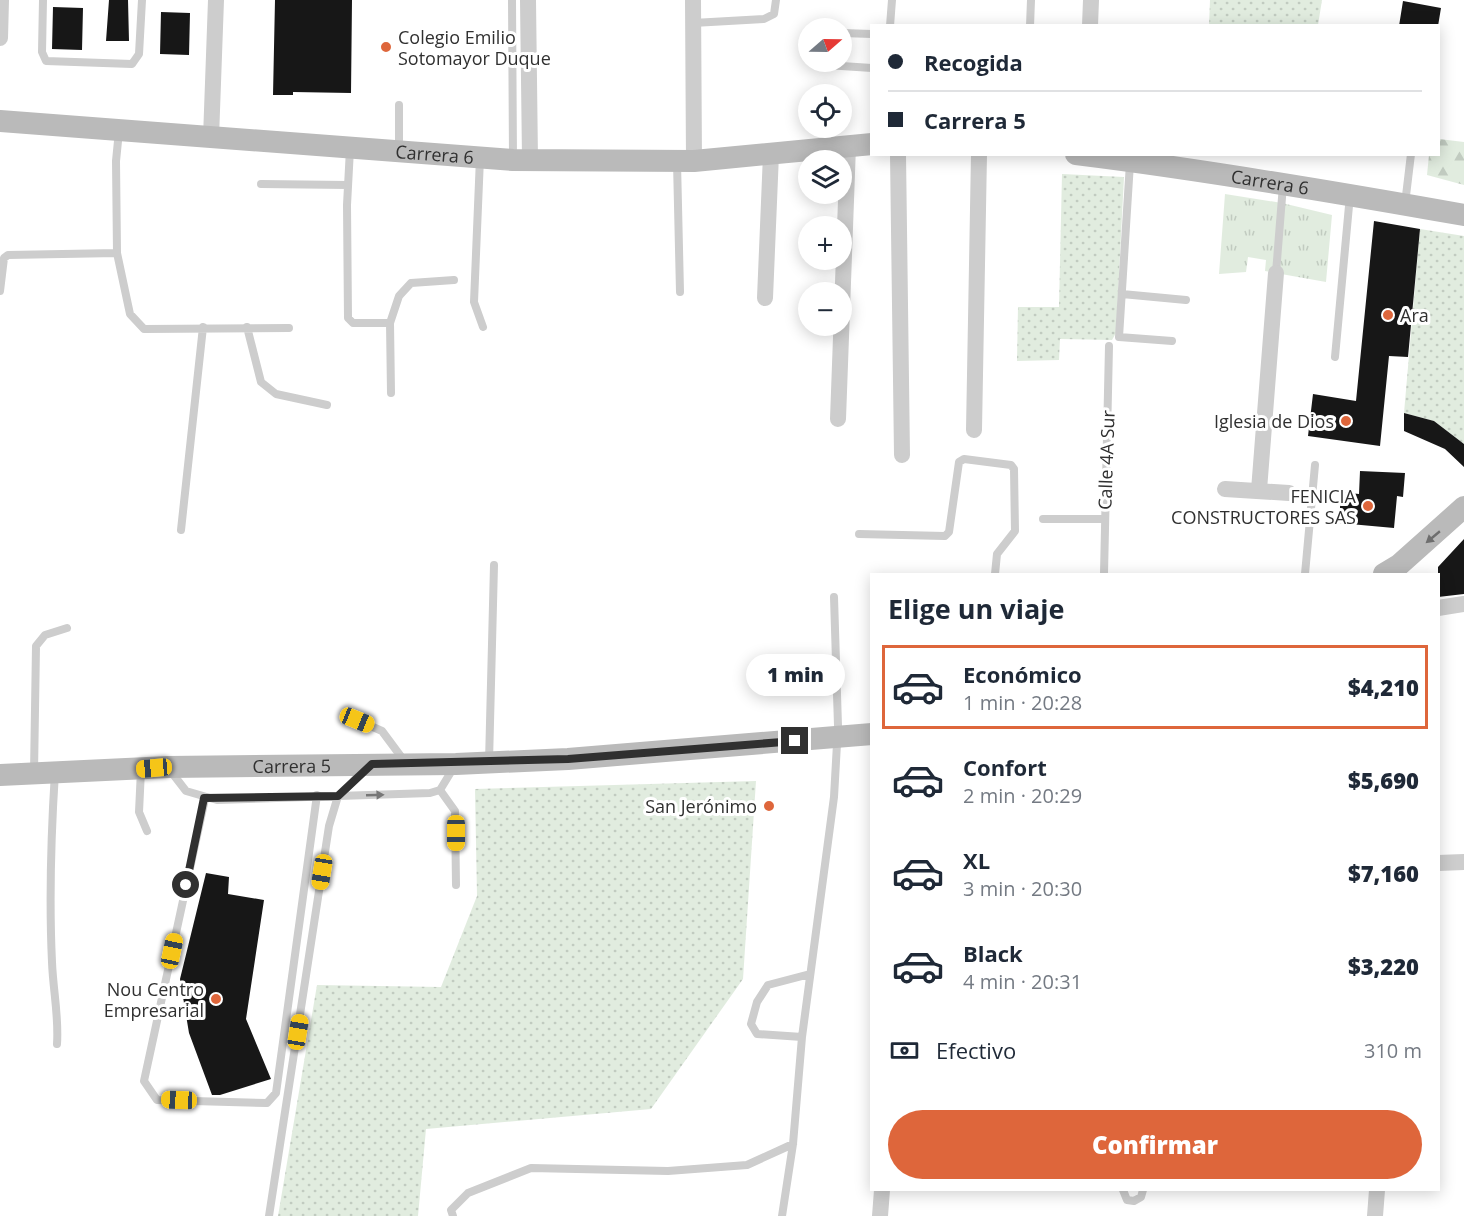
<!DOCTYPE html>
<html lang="es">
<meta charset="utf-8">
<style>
:root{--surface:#fff;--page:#f6f6f7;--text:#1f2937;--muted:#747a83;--line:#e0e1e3;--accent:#de663b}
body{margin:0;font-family:"Open Sans",sans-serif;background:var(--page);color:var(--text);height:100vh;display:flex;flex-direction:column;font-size:22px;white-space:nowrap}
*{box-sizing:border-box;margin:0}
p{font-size:20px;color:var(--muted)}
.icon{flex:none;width:33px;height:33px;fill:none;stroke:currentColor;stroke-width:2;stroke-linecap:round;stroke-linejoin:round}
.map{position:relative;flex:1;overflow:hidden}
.drawer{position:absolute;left:870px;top:573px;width:570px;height:618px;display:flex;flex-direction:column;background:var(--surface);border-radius:0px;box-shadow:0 3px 15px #0003}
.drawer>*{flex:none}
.hud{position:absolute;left:870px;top:24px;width:570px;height:132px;border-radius:0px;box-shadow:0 3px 15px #0003;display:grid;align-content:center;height:132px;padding:0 18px;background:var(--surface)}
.needle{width:39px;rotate:70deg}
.buttons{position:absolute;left:798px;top:18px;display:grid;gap:12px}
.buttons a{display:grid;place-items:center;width:54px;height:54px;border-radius:50%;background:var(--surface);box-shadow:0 3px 15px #0003;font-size:30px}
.end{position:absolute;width:27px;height:27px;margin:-14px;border:8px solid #303030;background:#fff;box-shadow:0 0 0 3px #fff}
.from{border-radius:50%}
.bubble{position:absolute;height:42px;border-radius:21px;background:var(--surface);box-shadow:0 3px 15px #0003;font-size:20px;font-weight:800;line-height:42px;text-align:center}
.car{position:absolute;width:18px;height:36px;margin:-18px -9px;border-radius:8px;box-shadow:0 0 4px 2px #0007;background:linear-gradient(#f5c518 24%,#345 0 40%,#f5c518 0 76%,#345 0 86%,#f5c518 0)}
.hud b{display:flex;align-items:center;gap:21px;height:57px;font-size:22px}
.hud b+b{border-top:2px solid var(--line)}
.hud i{width:15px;height:15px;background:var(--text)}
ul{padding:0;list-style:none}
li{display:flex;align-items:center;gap:18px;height:84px;margin:0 12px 9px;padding:0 6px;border:3px solid transparent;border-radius:0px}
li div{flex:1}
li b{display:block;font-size:22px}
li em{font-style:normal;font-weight:800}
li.selected{border-color:var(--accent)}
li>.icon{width:54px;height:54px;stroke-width:1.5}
h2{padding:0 18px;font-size:27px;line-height:72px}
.pay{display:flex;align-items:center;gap:15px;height:66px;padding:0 18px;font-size:22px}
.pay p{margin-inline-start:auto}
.primary-button{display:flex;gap:12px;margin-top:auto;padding:12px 18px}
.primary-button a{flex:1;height:69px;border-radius:36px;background:var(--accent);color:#fff;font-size:24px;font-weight:800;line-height:69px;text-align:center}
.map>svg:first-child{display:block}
.grass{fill:url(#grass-dots)}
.forest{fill:url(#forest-firs)}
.park{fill:url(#park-tufts)}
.building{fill:#171717}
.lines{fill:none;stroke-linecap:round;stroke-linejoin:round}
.lane{stroke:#cdcdcd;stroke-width:8}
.street{stroke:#cdcdcd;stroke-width:16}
.secondary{stroke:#bababa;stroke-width:22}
.oneway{fill:#6e6e6e}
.oneway2{fill:#777}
.route{stroke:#303030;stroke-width:8}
.poi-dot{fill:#de663b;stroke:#fff;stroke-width:2}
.labels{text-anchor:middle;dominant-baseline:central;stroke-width:6;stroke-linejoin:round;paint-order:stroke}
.poi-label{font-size:18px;fill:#303030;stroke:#fff;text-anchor:end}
.street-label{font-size:18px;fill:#303030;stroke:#fff}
</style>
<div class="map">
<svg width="1464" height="1216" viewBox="0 0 1464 1216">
<defs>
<pattern id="grass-dots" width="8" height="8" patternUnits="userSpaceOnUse" patternTransform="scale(1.5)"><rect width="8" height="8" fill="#e1ecdf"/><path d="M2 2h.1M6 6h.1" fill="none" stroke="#c1cbc0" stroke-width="1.8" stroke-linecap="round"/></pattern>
<pattern id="forest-firs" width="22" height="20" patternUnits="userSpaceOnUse" patternTransform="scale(1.5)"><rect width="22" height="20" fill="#e1ecdf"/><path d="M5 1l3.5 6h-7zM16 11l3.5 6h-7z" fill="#c1cbc0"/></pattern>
<pattern id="park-tufts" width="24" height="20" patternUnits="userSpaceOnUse" patternTransform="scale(1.5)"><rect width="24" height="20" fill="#e1ecdf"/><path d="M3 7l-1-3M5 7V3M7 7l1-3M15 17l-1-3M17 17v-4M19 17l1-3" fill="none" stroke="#c1cbc0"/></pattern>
</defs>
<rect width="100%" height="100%" fill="#fff"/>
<path class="grass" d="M1210 0H1322L1318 25 1209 26Z
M1062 174 1124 177 1116 333 1112 340 1060 339 1059 360 1017 361 1018 307H1059Z
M1420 229 1464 236V444L1434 421 1404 413Z
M756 781 743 979 651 1109 426 1129 418 1216H278L317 985 441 987 477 896 475 789Z"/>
<path class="forest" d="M1439 139 1464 142V185L1427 175 1429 155 1438 154Z"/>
<path class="park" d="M1225 194 1282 203 1332 215 1326 282 1265 271 1266 260 1248 257 1246 272 1219 274Z"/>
<path class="building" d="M109 0H128L129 41H106Z
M275 0H352L351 93 293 92V95H273Z
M1403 1 1441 8 1438 26H1399Z
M53 7 83 8 82 50 52 49Z
M161 12 190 13 189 55 160 54Z
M1374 221 1420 229 1408 357 1389 356 1380 446 1308 436 1313 394 1356 401Z
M1404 413 1434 421 1464 444V467L1445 449 1404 431Z
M1360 471 1405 473 1403 497 1397 496 1394 528 1339 523 1341 492 1359 494Z
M1464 539V594L1438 597V567Z
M206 873 229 877 228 894 264 900 246 1019 271 1079 220 1095H212L189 1033 180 979Z"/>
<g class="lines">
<path class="lane" d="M43 0 42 52 46 61 132 64 139 54 142 0
M512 0 513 159
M693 23 764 19 774 14 776 0
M890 26 892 0
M1030 26 1031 0
M842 33 872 34
M826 65 872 68
M119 131 116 161 117 253 130 314 144 329 289 328
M350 149 347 205 348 318 353 323H390L399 296 411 283 454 280
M399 150V105
M480 158 474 302 483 327
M677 162 680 292
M1130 163 1119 337 1172 341
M261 184 348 185
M1405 204 1411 154
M1276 273 1283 185
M0 291 4 258 8 255 117 253
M1122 294 1186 300
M390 323 391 393
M247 327 261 382 276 394 327 405
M1335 357 1350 195
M1043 519H1104
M181 530 203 327
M859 534 945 536 949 532 959 462 964 459 1011 465 1014 469 1015 531 997 554 995 574
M1104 574 1109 346
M1305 574 1315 465
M357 720 382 731 405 762
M489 762 494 565
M169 769 186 791 217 800 430 793 440 790 454 767
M141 770 139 812 147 831
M55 772C51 835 49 899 52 962 53 990 59 1016 57 1044
M34 773 36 646 45 635 67 628
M440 790 455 811 456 885
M205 799 144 1081 157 1100 267 1103 276 1093 317 795
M810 974 768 985 757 1002 751 1024 757 1034 802 1037 834 797 838 726 834 597
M1123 1190 1127 1200 1134 1201 1141 1197 1143 1190
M269 1216 329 826 338 796 365 770
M453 1216 451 1210 468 1193 531 1168 668 1171 747 1165 793 1144
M782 1216 793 1144 802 1037"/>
<path class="street" d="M528 0 530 159
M693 0 694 161
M1090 26 1091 0
M0 38 1 0
M211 138 216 0
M898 154 902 455
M765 298 771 154
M838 419 848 146
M974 430 979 154
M1225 489 1289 493
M1259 490 1276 273
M1438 608 1464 604
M1438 863 1464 862
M880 1216 882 1190
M1375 1216 1377 1190"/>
<g class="secondary">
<path id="s1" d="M0 121 513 160 694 161 872 144"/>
<path id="s2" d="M1076 154C1206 170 1335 192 1464 215"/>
<path d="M1384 574 1399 565 1464 507"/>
<path id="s3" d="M0 775 168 767 456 764 568 759 872 734"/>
</g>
</g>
<defs><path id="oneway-solid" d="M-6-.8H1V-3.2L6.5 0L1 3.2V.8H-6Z" transform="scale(1.5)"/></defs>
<use class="oneway" href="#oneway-solid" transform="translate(1433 537) rotate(140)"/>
<use class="oneway2" href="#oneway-solid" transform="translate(375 795) rotate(-2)"/>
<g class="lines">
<path class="route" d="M186 885 204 798 338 796 372 764 568 759 795 741"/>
</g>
<g class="poi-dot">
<circle cx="386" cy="47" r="6"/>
<circle cx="1388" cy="315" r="6"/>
<circle cx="1346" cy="421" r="6"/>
<circle cx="1368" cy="506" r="6"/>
<circle cx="769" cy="806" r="6"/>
<circle cx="216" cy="999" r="6"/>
</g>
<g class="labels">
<g class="poi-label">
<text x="398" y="37" text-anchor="start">Colegio Emilio<tspan x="398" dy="21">Sotomayor Duque</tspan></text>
<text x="1400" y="315" text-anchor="start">Ara</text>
<text x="1334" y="421">Iglesia de Dios</text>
<text x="1356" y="496">FENICIA<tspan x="1356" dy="21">CONSTRUCTORES SAS</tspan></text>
<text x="757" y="806">San Jerónimo</text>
<text x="204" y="989">Nou Centro<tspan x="204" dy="21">Empresarial</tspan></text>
</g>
<g class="street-label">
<text stroke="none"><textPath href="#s1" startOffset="436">Carrera 6</textPath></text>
<text stroke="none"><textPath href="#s2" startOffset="196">Carrera 6</textPath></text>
<text transform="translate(1106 460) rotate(-88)">Calle 4A Sur</text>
<text stroke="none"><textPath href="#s3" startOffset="292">Carrera 5</textPath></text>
</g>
</g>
</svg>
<div class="buttons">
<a><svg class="needle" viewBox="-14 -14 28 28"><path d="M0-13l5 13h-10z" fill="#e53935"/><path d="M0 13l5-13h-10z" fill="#747a83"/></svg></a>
<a><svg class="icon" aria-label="locate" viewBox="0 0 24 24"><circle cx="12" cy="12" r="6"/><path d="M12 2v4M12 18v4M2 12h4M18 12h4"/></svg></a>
<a><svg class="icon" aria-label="layers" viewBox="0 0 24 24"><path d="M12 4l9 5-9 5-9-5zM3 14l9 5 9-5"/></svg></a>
<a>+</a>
<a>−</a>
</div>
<i class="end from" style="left:186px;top:885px"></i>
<i class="end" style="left:795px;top:741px"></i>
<div class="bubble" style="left:746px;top:654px;width:99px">1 min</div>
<i class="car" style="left:357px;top:720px;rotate:112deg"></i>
<i class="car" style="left:154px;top:768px;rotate:265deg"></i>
<i class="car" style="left:456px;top:833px;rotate:180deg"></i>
<i class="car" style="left:322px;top:872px;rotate:189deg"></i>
<i class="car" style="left:172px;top:951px;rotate:12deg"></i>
<i class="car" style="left:298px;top:1032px;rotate:9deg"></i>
<i class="car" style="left:179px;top:1100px;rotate:272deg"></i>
<div class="hud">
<b><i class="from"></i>Recogida</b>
<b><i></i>Carrera 5</b>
</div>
<section class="drawer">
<h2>Elige un viaje</h2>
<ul>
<li class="selected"><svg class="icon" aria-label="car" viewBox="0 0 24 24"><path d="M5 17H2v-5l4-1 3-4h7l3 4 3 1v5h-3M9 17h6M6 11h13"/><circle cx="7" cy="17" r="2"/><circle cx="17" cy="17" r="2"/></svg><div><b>Económico</b><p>1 min · 20:28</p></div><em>$4,210</em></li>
<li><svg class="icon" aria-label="car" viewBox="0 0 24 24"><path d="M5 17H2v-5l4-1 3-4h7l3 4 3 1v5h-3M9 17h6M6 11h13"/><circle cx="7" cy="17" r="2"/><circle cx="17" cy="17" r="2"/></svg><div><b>Confort</b><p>2 min · 20:29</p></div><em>$5,690</em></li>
<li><svg class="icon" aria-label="car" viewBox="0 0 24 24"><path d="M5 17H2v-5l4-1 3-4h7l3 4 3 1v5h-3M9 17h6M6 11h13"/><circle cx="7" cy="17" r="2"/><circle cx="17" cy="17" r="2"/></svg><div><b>XL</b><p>3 min · 20:30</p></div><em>$7,160</em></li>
<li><svg class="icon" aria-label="car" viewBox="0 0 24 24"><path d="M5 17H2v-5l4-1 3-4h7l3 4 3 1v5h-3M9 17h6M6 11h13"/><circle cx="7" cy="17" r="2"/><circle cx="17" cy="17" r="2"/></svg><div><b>Black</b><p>4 min · 20:31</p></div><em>$3,220</em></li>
</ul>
<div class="pay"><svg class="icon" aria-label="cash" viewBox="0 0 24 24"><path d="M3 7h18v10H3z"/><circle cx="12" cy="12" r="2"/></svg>Efectivo<p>310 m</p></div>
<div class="primary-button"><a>Confirmar</a></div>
</section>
</div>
